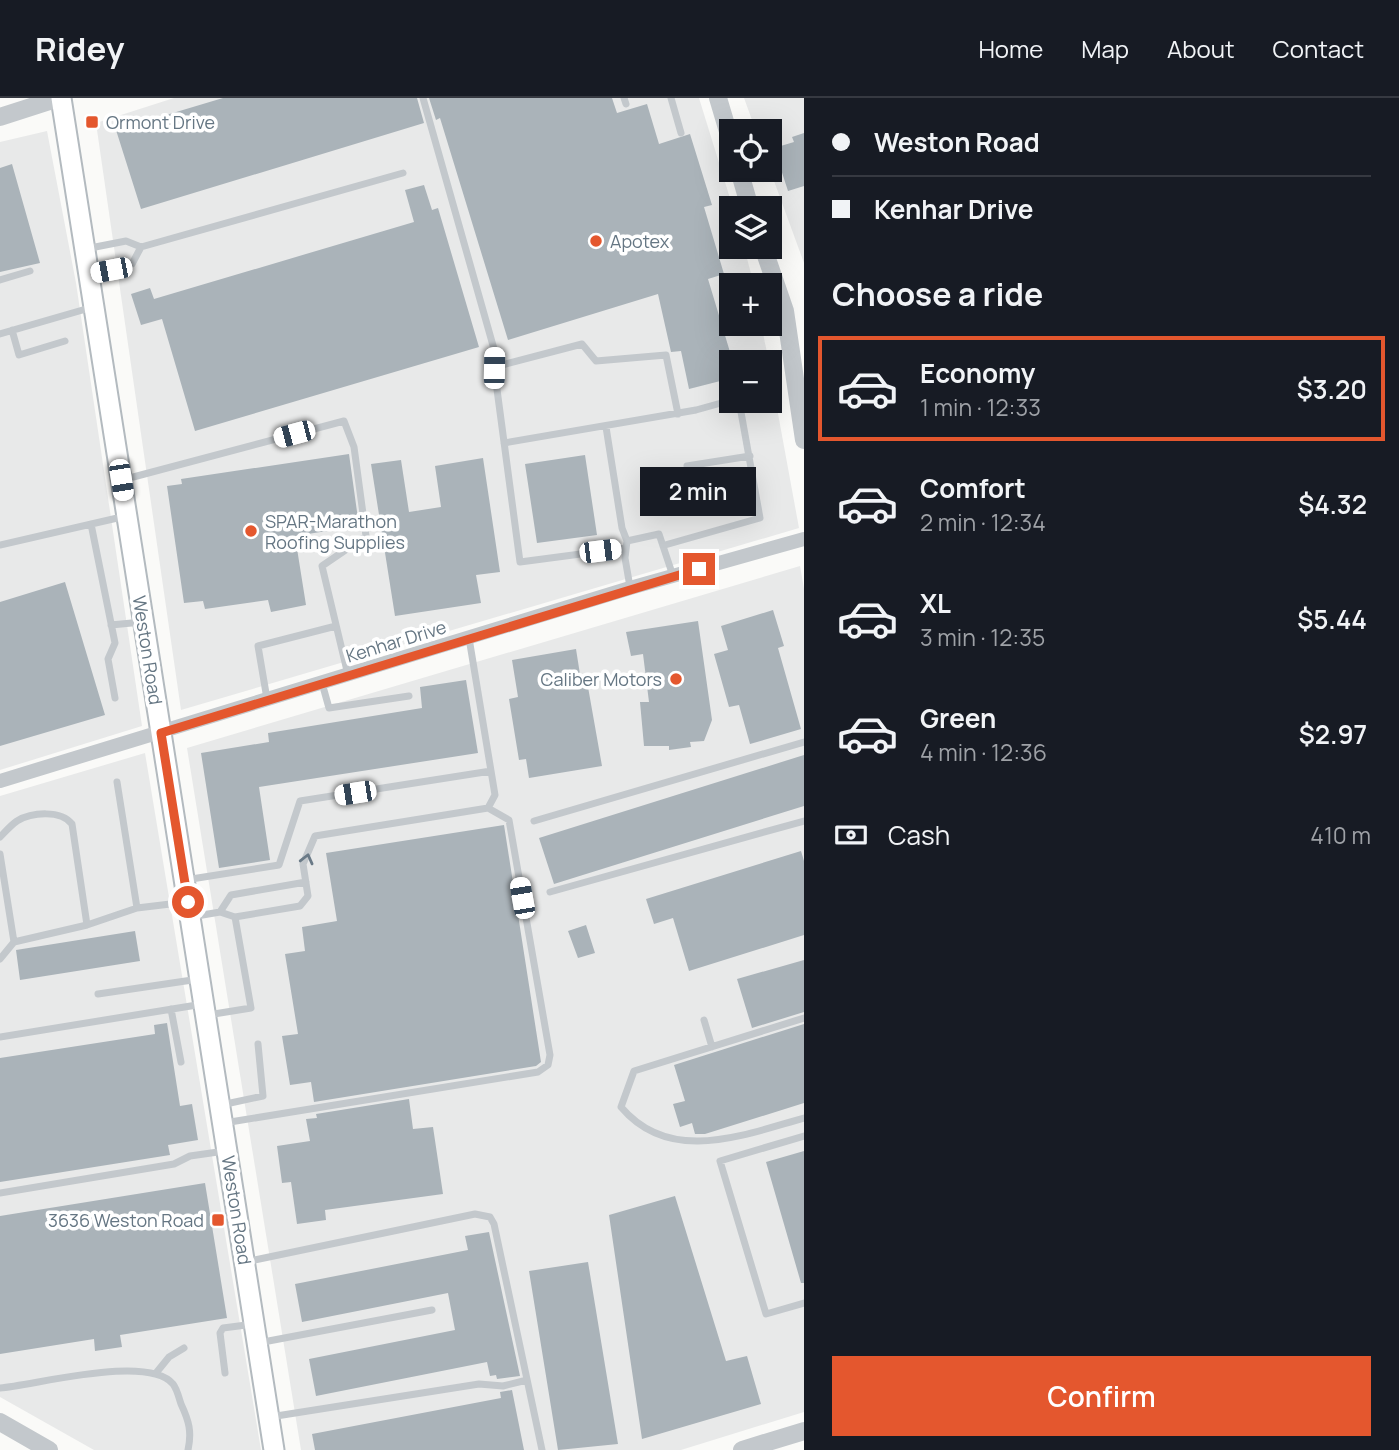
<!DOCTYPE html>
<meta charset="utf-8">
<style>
:root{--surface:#171b24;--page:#242831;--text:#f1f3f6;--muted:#9ea1a6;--line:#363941;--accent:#e4572e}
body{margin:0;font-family:Manrope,sans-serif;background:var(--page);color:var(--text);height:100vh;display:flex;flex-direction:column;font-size:26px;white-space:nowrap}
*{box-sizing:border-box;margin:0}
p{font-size:23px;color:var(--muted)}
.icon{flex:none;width:38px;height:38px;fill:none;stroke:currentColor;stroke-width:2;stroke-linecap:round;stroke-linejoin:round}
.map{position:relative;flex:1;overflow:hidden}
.side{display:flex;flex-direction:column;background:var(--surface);width:595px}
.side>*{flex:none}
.top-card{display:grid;align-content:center;height:154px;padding:0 28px;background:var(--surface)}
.fabs{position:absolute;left:719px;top:21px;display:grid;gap:14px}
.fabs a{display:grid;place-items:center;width:63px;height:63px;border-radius:0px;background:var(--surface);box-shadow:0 7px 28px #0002;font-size:35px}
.end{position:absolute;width:32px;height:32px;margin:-16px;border:9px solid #e4572e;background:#fff;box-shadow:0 0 0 4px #fff}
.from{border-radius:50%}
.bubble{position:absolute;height:49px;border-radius:0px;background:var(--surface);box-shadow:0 7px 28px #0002;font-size:23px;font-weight:600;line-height:49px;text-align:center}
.car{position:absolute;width:21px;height:42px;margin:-21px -10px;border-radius:9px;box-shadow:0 0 5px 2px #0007;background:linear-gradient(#fff 24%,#345 0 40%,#fff 0 76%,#345 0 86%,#fff 0)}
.top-card b{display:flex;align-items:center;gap:24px;height:66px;font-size:26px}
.top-card b+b{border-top:2px solid var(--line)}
.top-card i{width:18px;height:18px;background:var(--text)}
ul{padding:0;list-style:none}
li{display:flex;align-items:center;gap:21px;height:105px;margin:0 14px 10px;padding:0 14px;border:4px solid transparent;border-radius:0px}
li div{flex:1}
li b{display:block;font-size:26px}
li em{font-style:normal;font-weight:600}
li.current{border-color:var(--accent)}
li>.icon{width:63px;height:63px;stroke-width:1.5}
h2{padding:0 28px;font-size:32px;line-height:84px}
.pay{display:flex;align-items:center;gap:18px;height:77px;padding:0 28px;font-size:26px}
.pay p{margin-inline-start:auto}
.action{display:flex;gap:14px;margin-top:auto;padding:14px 28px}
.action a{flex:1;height:80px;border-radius:0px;background:var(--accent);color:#fff;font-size:28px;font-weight:600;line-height:80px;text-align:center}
header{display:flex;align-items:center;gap:42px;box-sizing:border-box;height:98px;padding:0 35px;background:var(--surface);border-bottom:2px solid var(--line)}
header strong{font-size:33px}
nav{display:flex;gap:38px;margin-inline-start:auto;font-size:24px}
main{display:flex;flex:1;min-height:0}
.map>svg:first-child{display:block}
.built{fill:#e8e9e9}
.building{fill:#aab3b9}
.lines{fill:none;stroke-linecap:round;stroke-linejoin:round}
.secondary-casing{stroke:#b3babf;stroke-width:23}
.service{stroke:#c3c8cc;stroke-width:7}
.minor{stroke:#c3c8cc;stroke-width:14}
.tertiary{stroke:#c3c8cc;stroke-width:18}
.secondary{stroke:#fff;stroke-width:19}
.oneway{stroke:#6a7a87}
.route{stroke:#e4572e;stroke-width:9}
.poi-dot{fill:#e4572e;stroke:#fff;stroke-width:2.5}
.labels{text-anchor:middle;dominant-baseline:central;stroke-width:7;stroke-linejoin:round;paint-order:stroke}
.poi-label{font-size:18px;fill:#657683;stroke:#fff;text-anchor:start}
.street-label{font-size:18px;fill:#657683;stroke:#fff}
</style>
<header>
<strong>Ridey</strong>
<nav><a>Home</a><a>Map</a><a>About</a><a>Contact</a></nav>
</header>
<main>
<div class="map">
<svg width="804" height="1352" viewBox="0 0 804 1352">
<rect width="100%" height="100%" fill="#fafaf8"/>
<path class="built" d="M174 0H699L733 110 732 149H744L754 187H732V226H761L769 264H732V303H770V272L799 430 181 612 96 25Z
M744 0H804V165L770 72V33H756Z
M47 33 76 185 142 628 0 672V44Z
M800 468 804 491V1314L681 1352H301L187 650Z
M145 655 261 1352H94L0 1299V698Z"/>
<path class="building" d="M223 0H417L424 25 141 111 116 32Z
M429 0H612L617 15 647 6 659 46 690 36 712 107 704 109 724 176 708 181 733 264 732 280 689 291 681 253 671 254 658 196 508 242 440 20 436 22Z
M804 35V88L788 93 774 50 794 44 792 39Z
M12 66 40 165 0 174V70Z
M424 87 432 112 438 110 479 249 195 333 162 221 141 227 131 196 150 190 154 201 414 124 405 92Z
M349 356 359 428 295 438 306 507 271 514 268 502 205 511 203 503 184 505 167 388 182 386 181 381Z
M585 357 597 437 537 445 525 366Z
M483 360 500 474 476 477 481 505 395 518 371 366 401 362 409 414 441 409 435 368Z
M65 484 105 617 0 648V504Z
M773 512 784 548 778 550 801 631 750 646 739 607 729 609 714 556 728 552 721 528Z
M698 523 712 622 704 643 690 644 691 649 669 652V648H644L640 604H649L643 556 631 558 626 534Z
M576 551 582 589H588L602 668 529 680 526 661 519 662 509 601 518 599 512 562Z
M466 582 478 655 259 689 270 762 219 770 201 655 269 644 268 635 422 610 420 589Z
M804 657V708L554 786 539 740Z
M504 727 541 964 536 968 314 1004 311 984 290 987 282 938 298 936 285 856 305 853 302 829 337 823 326 755Z
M801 753 804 763V837L689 873 673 820 654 826 646 801Z
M586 827 595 855 578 860 568 833Z
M135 833 140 863 20 882 16 852Z
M804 862V914L752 930 737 881Z
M167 925 180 1008 192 1006 198 1042 168 1047 170 1057 0 1084V960L155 936 154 927Z
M804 926V1005L705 1036H695L692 1025 680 1029 673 1006 685 1003 674 967Z
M409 1001 413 1031 433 1029 443 1096 325 1112 326 1122 297 1126 291 1084 282 1085 277 1048 310 1043 306 1021 317 1020 316 1016Z
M804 1053V1185H801L766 1064Z
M205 1085 227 1220 120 1237 122 1249 95 1253 94 1241 0 1256V1118Z
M675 1098 726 1263 747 1258 761 1306 642 1341 609 1117Z
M489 1134 520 1278 497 1281 496 1277 490 1278 487 1264 316 1298 309 1261 455 1232 448 1195 302 1224 295 1186 468 1152 465 1138Z
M588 1164 618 1346 558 1352 529 1173Z
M512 1292 524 1352H315L312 1336 501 1300 500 1294Z"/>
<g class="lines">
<defs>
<path id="secondary" d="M61 0 274 1352"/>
</defs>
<use href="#secondary" class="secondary-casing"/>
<path class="service" d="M423 0 494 251V269
M624 0 626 6
M671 0 681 35
M85 151 126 143 141 149
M89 176 132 166 141 149 403 75
M0 182 30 173
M12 232 19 257 65 243
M0 236 93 209
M606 329 622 430 627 443
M504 345 696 312 732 302
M687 368 750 358
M122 382 344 323 354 349 366 438 322 468 348 577
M91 426 115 545 108 561 115 600
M0 447 126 418
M665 447 760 420 739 303
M626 450 520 464 494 269 582 246 596 263 666 257 678 316
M630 489 625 460 627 443 659 436 673 478
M111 527 142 524
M469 540 495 697 488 710
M322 585 329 610 409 598
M267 601 258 548 336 528
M117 684 137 810 187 804
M534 723 804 644
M0 739C5 734 11 727 17 723 32 714 61 712 72 726L87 827 137 810
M0 756 14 844
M185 782 279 767 300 703 491 673
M550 794 804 723
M220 814 231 797 306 784
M191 819 220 814 235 819 300 808 308 798 303 766 315 738 488 710 509 722 550 957 548 967 538 974 224 1025
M0 861 14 844 87 827
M98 896 199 881
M171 911 181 964
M208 917 251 910 235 819
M804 920 634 973 621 1009C670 1067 743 1037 804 1020
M704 922 712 949
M0 939 203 906
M221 1007 263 998 258 946
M804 1038 720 1063 766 1216 804 1205
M0 1095 174 1066 190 1058 225 1053
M245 1164 475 1116 490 1119 494 1126 542 1352
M258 1245 432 1212
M156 1275 169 1259 184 1250
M225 1275 220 1235 223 1230 254 1226
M0 1290C36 1287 148 1256 173 1286 177 1291 179 1300 181 1306 189 1323 192 1334 188 1352
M270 1319 479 1286 503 1288 527 1282"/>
<path class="minor" d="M0 683 630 490 804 441"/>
<path class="tertiary" d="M718 0 732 47
M0 19 59 0
M739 72 750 110
M763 149 785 213 804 342
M0 1324 49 1352
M742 1352 804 1333"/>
<use href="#secondary" class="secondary"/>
</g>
<defs><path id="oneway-chevron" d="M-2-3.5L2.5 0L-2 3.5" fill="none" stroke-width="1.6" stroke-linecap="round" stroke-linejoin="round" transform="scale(1.75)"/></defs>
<use class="oneway" href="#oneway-chevron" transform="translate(307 761) rotate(-76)"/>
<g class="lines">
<path class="route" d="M188 804 161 635 699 471"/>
</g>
<g class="poi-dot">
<rect x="85" y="17" width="14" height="14" rx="3.5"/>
<circle cx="596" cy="143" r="7"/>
<circle cx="251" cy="433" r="7"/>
<circle cx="676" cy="581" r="7"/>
<rect x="211" y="1115" width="14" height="14" rx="3.5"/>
</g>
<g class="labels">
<g class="poi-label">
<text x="106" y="24">Ormont Drive</text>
<text x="610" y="143">Apotex</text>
<text x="265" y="423">SPAR-Marathon<tspan x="265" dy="21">Roofing Supplies</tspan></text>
<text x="662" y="581" text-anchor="end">Caliber Motors</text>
<text x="204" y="1122" text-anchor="end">3636 Weston Road</text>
</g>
<g class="street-label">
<text transform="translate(396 543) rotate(-17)">Kenhar Drive</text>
<text transform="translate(148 552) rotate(81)">Weston Road</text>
<text transform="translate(237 1112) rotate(81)">Weston Road</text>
</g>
</g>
</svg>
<div class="fabs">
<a><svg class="icon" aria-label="locate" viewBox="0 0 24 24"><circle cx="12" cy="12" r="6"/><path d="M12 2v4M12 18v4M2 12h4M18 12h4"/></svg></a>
<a><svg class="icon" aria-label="layers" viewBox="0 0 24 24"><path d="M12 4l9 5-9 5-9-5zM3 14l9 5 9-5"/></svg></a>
<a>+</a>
<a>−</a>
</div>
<i class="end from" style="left:188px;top:804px"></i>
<i class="end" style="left:699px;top:471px"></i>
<div class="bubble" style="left:640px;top:369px;width:116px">2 min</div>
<i class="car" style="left:111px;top:172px;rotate:259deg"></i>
<i class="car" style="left:494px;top:270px;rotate:1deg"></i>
<i class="car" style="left:294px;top:336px;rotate:255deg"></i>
<i class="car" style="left:121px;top:382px;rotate:171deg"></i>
<i class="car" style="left:600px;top:453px;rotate:83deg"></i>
<i class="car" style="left:355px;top:695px;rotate:261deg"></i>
<i class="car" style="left:522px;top:800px;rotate:350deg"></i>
</div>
<section class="side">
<div class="top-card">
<b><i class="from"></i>Weston Road</b>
<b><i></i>Kenhar Drive</b>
</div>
<h2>Choose a ride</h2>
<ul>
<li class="current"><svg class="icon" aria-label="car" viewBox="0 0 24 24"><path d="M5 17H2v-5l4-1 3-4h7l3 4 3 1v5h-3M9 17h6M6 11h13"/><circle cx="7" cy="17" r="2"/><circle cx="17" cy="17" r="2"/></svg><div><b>Economy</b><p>1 min · 12:33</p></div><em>$3.20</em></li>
<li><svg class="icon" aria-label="car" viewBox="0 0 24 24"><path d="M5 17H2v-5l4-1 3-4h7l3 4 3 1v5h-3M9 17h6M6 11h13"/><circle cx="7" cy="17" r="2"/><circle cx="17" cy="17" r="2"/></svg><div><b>Comfort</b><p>2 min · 12:34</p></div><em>$4.32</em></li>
<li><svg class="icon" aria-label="car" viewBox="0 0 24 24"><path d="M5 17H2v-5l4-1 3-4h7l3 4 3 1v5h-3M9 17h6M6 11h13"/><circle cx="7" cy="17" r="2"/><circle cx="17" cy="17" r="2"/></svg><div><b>XL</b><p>3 min · 12:35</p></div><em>$5.44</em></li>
<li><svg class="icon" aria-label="car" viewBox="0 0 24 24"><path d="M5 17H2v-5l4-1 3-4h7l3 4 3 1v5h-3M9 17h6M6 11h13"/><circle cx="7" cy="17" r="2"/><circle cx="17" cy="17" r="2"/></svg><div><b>Green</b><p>4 min · 12:36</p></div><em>$2.97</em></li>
</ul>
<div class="pay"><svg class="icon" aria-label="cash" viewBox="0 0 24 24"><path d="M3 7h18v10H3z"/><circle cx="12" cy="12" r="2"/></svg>Cash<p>410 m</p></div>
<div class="action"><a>Confirm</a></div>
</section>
</main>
